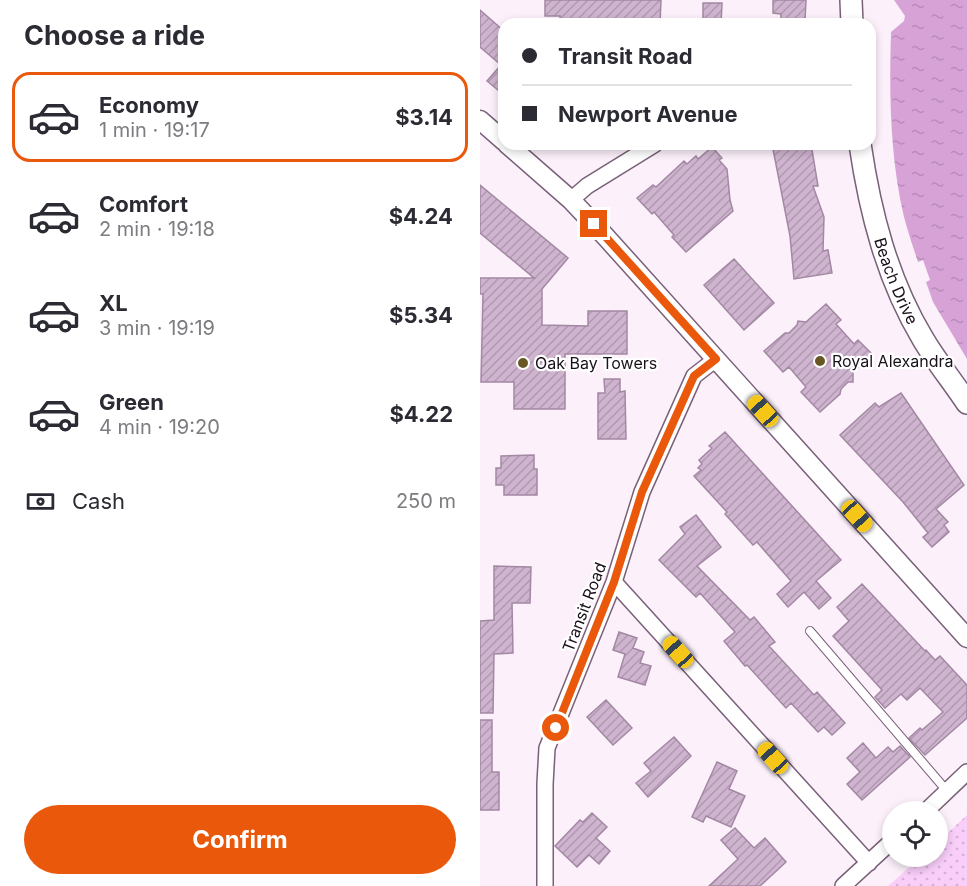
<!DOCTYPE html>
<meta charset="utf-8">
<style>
:root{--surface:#fff;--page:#f7f7f7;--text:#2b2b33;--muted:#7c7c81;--line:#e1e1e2;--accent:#ea580c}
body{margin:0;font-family:Inter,sans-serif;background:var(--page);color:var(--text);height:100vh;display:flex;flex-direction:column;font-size:22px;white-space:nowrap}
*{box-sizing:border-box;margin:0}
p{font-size:20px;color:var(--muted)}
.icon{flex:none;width:33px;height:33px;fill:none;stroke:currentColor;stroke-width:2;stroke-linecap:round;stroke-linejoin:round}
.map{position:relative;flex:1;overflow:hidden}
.panel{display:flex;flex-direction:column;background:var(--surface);width:480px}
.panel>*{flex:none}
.hud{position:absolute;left:18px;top:18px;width:378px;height:132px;border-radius:18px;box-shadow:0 3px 9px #0003;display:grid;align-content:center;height:132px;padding:0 24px;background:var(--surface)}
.tools{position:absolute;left:402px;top:801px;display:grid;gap:12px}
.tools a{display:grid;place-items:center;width:66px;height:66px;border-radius:50%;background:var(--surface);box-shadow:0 3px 9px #0003;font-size:30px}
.end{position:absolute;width:27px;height:27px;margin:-14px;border:8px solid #ea580c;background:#fff;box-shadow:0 0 0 3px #fff}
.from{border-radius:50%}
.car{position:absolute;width:18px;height:36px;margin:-18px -9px;border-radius:8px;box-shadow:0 0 4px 2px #0007;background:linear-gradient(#f5c518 24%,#345 0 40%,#f5c518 0 76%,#345 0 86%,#f5c518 0)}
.hud b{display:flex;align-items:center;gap:21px;height:57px;font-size:22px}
.hud b+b{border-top:2px solid var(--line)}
.hud i{width:15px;height:15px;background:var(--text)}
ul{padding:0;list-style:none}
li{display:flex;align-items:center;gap:18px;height:90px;margin:0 12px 9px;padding:0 12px;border:3px solid transparent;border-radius:18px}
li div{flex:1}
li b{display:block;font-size:22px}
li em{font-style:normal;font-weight:700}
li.selected{border-color:var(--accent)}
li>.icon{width:54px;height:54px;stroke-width:1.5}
h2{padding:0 24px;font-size:27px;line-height:72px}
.pay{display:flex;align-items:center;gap:15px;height:66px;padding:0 24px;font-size:22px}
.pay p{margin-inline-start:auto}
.cta{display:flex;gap:12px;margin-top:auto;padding:12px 24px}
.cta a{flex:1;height:69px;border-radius:36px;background:var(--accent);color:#fff;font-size:24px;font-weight:700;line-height:69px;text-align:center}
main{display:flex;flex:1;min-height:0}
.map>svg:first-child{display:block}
.green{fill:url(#green-dots)}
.water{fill:url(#water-ripples)}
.building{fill:url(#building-hatch);stroke:#a288a2;stroke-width:1.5}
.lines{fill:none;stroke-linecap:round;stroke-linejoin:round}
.service-casing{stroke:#786078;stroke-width:10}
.minor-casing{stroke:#786078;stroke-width:18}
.tertiary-casing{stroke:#786078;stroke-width:21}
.secondary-casing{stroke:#786078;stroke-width:24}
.service{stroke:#fff;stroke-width:8}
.minor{stroke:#fff;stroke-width:15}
.tertiary{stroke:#fff;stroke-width:18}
.secondary{stroke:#fff;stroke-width:21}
.route{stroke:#ea580c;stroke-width:8}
.poi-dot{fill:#685724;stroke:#fff;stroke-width:2}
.labels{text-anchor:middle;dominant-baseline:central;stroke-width:4.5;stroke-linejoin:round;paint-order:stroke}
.street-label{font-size:16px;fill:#191019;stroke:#fff}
.poi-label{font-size:16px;fill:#191019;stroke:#fff;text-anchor:start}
</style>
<main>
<section class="panel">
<h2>Choose a ride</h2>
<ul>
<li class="selected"><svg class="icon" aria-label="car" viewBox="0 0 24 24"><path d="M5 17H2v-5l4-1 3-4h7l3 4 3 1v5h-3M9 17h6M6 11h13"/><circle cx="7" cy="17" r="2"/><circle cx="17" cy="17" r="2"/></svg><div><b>Economy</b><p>1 min · 19:17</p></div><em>$3.14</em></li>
<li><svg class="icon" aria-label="car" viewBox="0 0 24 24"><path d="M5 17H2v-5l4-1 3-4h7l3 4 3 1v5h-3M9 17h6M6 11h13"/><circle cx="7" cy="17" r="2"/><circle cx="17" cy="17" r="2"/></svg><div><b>Comfort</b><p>2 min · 19:18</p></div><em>$4.24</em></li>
<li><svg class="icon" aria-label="car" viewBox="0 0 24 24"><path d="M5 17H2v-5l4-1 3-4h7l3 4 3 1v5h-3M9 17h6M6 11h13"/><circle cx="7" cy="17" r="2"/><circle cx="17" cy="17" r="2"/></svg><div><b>XL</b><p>3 min · 19:19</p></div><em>$5.34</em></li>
<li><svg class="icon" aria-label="car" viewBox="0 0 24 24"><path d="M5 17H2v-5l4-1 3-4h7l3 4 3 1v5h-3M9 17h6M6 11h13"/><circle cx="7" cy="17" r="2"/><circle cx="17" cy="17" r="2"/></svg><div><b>Green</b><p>4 min · 19:20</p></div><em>$4.22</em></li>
</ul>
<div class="pay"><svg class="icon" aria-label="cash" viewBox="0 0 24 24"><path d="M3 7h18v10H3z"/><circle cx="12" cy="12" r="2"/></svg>Cash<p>250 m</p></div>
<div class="cta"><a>Confirm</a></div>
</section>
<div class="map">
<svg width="487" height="886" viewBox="0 0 487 886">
<defs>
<pattern id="green-dots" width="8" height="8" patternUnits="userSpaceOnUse" patternTransform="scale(1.5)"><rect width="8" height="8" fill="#f9cef9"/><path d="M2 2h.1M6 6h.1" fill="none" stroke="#d5b0d5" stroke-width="1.8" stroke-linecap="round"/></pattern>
<pattern id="water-ripples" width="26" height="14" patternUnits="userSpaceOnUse" patternTransform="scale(1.5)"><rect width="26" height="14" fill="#d7a3d7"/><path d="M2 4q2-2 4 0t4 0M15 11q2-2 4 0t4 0" fill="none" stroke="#b88bb8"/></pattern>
<pattern id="building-hatch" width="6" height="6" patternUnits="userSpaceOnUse" patternTransform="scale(1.5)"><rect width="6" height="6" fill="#cfb4cf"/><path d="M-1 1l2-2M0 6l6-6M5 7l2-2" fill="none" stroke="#b19ab1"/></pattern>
</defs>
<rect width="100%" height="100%" fill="#fcf0fb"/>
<path class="green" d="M487 815V886H408L441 857 458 856V842Z"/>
<path class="water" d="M414 0H487V359L453 302 446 282 450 280 443 260 438 262C433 247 428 232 424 217 410 157 409 94 411 32L424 21 425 16Z"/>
<path class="building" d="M65 0H181L180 24H80V16H65Z
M293 0H326L325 21H301V14L293 13Z
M223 3H242L241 24H223Z
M0 10 24 31V95L7 81 21 65 0 47Z
M292 144H331L338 186H333L344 217 343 251 348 250 352 273 314 279 310 236Z
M232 147 242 158 239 160 247 169 250 200 253 211 206 252 192 237 194 235 174 212 172 214 157 198 173 185 176 187 204 161 207 164 216 156 218 159Z
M0 185 88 258 62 289V325L108 326V311H147V354H85V409H34V382H1L3 294H0V278H54L0 233Z
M254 259 294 303 264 330 224 285Z
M346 304 361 320 356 324 374 344 378 340 393 355 373 372V382H368L361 389 360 394 340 412 321 392 326 387 309 367 303 372 284 351 305 333H309L317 325 318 321 326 322Z
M124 379H140V392L145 391 146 439H118V393H125Z
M421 393 484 485 456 509 468 522 464 525 469 532 452 547 443 537 448 533 423 502 360 435 395 403 399 407Z
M245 432 361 560 336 581 351 598 339 609 324 592 308 607 297 594 311 581 277 542 273 545 245 514 247 512 214 476 221 470 218 468 222 464 219 460 232 448 229 446Z
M54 455V469H57V495H24V485H16V468H21V456Z
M216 515 241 547 217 566 270 620 274 617 295 642 289 646 334 695 337 692 365 723 352 735 344 727 338 732 311 703 306 708 267 665 265 666 244 641 255 632 220 593 216 597 179 560 205 534 200 527Z
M14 566 51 567 50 603H32L33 653 14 654 13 713H0V621L14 620Z
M382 584 445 651 446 650 455 660 460 656 487 685V718L445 755 429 738 440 728 442 730 463 712 440 688 427 700 421 694 405 708 395 697 402 690 353 636 369 621 357 607Z
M139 632 157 638 153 648 164 652 160 663 171 666 165 685 138 677 145 654 133 650Z
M126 700 152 728 133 745 107 717Z
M0 720H12V772H19V810H0Z
M194 737 211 756 168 797 156 783 171 771 164 763Z
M383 743 396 758 408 747 413 752 420 746 430 757 382 800 367 784 380 772 367 758Z
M237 762 257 771 249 789 265 796 251 827 226 816 223 822 212 817Z
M112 813 127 827 116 838 130 851 119 864 109 855 97 867 75 846 100 820 103 822Z
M255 828 274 848 285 838 306 862 280 886H229L258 859 241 840Z"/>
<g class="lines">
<defs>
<path id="service" d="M330 631 467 791"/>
<path id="minor" d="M91 200 107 186 175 144
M134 582 389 863
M445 812 487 772
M65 886V784L67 748 134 582 162 492 214 376 236 359
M363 886 412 841"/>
<path id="tertiary" d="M0 120 24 141
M27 144 91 200 125 236 487 638"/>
<g id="secondary">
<path d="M371 0 372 24"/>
<path id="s1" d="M380 144C390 212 407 279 443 339 456 361 473 382 487 403"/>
</g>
</defs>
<use href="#service" class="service-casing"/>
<use href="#minor" class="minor-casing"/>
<use href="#tertiary" class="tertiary-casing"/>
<use href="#secondary" class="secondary-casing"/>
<use href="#service" class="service"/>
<use href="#minor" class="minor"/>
<use href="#tertiary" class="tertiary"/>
<use href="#secondary" class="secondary"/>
</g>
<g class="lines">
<path class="route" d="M76 728 134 582 162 492 180 452 214 376 236 359 114 224"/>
</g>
<g class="poi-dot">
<circle cx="340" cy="361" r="6"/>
<circle cx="43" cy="363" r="6"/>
</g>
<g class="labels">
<g class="street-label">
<text stroke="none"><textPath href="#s1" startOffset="142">Beach Drive</textPath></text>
<text transform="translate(104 607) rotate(-69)">Transit Road</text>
</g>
<g class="poi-label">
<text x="352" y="361">Royal Alexandra</text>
<text x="55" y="363">Oak Bay Towers</text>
</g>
</g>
</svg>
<div class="tools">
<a><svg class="icon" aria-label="locate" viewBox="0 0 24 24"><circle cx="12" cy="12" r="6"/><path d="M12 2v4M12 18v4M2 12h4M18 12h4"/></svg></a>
</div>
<i class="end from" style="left:76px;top:728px"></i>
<i class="end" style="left:114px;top:224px"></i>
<i class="car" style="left:283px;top:411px;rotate:318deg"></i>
<i class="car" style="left:377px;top:516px;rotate:138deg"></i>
<i class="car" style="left:198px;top:652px;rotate:318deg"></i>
<i class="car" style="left:293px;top:758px;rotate:318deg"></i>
<div class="hud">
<b><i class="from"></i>Transit Road</b>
<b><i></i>Newport Avenue</b>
</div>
</div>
</main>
